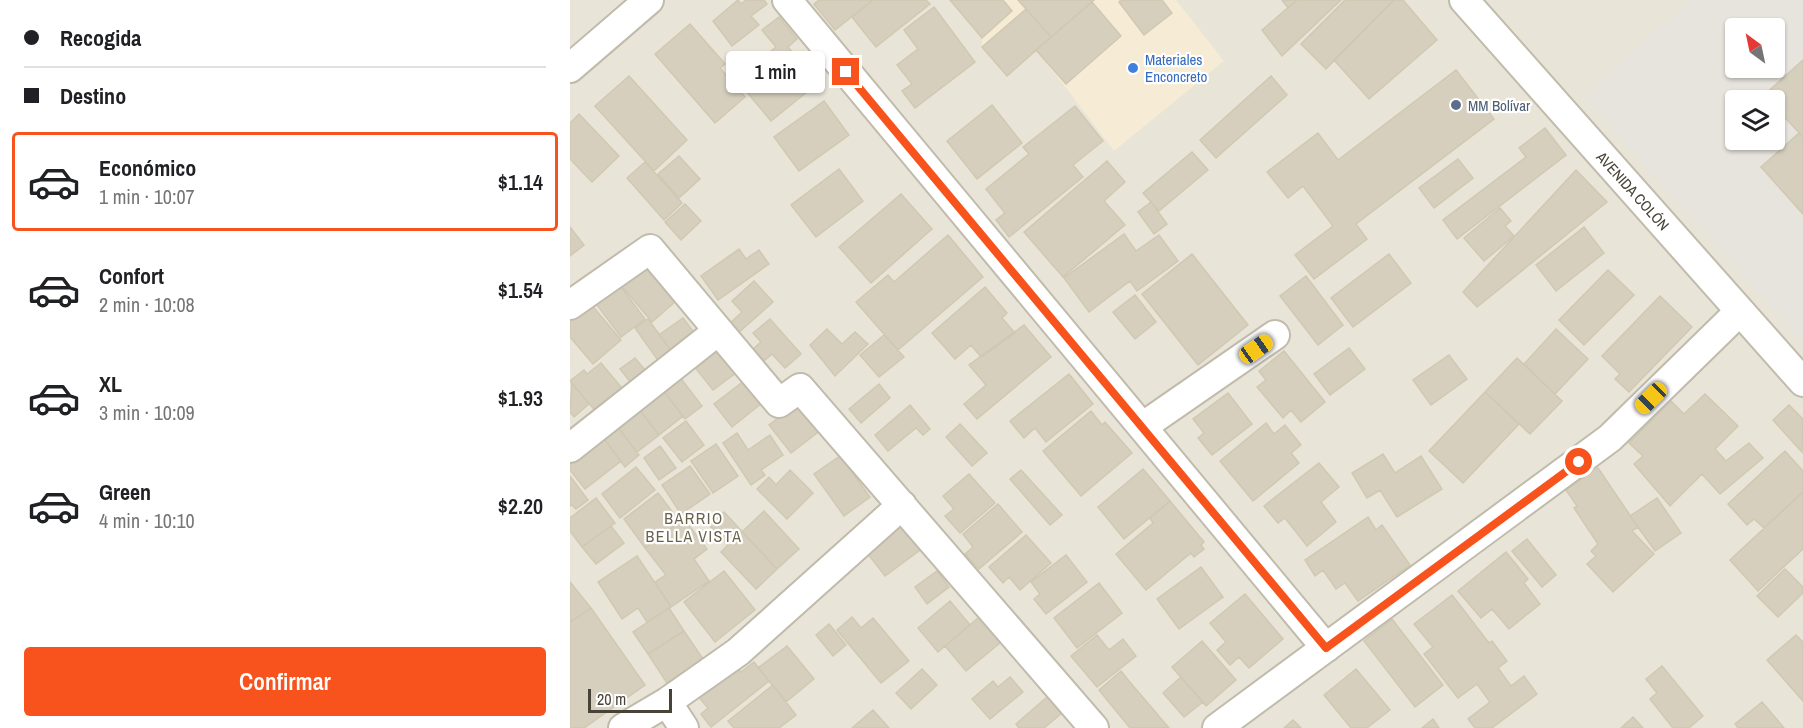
<!DOCTYPE html>
<html lang="es">
<meta charset="utf-8">
<style>
:root{--surface:#fff;--page:#f2f2f2;--text:#202124;--muted:#757577;--line:#e0e0e0;--accent:#f8531c}
body{margin:0;font-family:"Archivo Narrow",sans-serif;background:var(--page);color:var(--text);height:100vh;display:flex;flex-direction:column;font-size:22px;white-space:nowrap}
*{box-sizing:border-box;margin:0}
p{font-size:20px;color:var(--muted)}
.icon{flex:none;width:33px;height:33px;fill:none;stroke:currentColor;stroke-width:2;stroke-linecap:round;stroke-linejoin:round}
.map{position:relative;flex:1;overflow:hidden}
.details{display:flex;flex-direction:column;background:var(--surface);width:570px}
.details>*{flex:none}
.guide{display:grid;align-content:center;height:132px;padding:0 24px;background:var(--surface)}
.needle{width:39px;rotate:327deg}
.buttons{position:absolute;left:1155px;top:18px;display:grid;gap:12px}
.buttons a{display:grid;place-items:center;width:60px;height:60px;border-radius:6px;background:var(--surface);box-shadow:0 2px 4px #0004;font-size:30px}
.scale{position:absolute;left:18px;bottom:15px;width:84px;box-sizing:border-box;padding-left:6px;border:3px solid #484337;border-top:0;font-size:16px;line-height:21px;white-space:nowrap;color:#484337;-webkit-text-stroke:4px #fff;paint-order:stroke}
.end{position:absolute;width:27px;height:27px;margin:-14px;border:8px solid #f8531c;background:#fff;box-shadow:0 0 0 3px #fff}
.from{border-radius:50%}
.bubble{position:absolute;height:42px;border-radius:6px;background:var(--surface);box-shadow:0 2px 4px #0004;font-size:20px;font-weight:600;line-height:42px;text-align:center}
.car{position:absolute;width:18px;height:36px;margin:-18px -9px;border-radius:8px;box-shadow:0 0 4px 2px #0007;background:linear-gradient(#f5c518 24%,#345 0 40%,#f5c518 0 76%,#345 0 86%,#f5c518 0)}
.guide b{display:flex;align-items:center;gap:21px;height:57px;font-size:22px}
.guide b+b{border-top:2px solid var(--line)}
.guide i{width:15px;height:15px;background:var(--text)}
ul{padding:0;list-style:none}
li{display:flex;align-items:center;gap:18px;height:99px;margin:0 12px 9px;padding:0 12px;border:3px solid transparent;border-radius:6px}
li div{flex:1}
li b{display:block;font-size:22px}
li em{font-style:normal;font-weight:600}
li.active{border-color:var(--accent)}
li>.icon{width:54px;height:54px;stroke-width:1.5}
.action{display:flex;gap:12px;margin-top:auto;padding:12px 24px}
.action a{flex:1;height:69px;border-radius:6px;background:var(--accent);color:#fff;font-size:24px;font-weight:600;line-height:69px;text-align:center}
main{display:flex;flex:1;min-height:0}
.map>svg:first-child{display:block}
.residential{fill:#e8e4d7;fill-rule:evenodd}
.commercial{fill:#f6ebd4}
.industrial{fill:#e7e3dd;fill-rule:evenodd}
.building{fill:#d6cfbe;stroke:#d1c8b1;stroke-width:1.5}
.lines{fill:none;stroke-linecap:round;stroke-linejoin:round}
.minor-casing{stroke:#c0bbab;stroke-width:32}
.minor{stroke:#fff;stroke-width:28}
.route{stroke:#f8531c;stroke-width:8}
.shop-dot{fill:#3f7fe0;stroke:#fff;stroke-width:2}
.service-dot{fill:#5c6f8a;stroke:#fff;stroke-width:2}
.labels{text-anchor:middle;dominant-baseline:central;stroke-width:4.5;stroke-linejoin:round;paint-order:stroke}
.shop-label{font-size:15px;fill:#366cbe;stroke:#fff;text-anchor:start}
.service-label{font-size:15px;fill:#4e5e75;stroke:#fff;text-anchor:start}
.street-label{font-size:15px;fill:#484337;stroke:#fff}
.neighbourhood-label{font-size:16px;letter-spacing:1.5px;fill:#6b624e;stroke:#fff}
</style>
<main>
<section class="details">
<div class="guide">
<b><i class="from"></i>Recogida</b>
<b><i></i>Destino</b>
</div>
<ul>
<li class="active"><svg class="icon" aria-label="car" viewBox="0 0 24 24"><path d="M5 17H2v-5l4-1 3-4h7l3 4 3 1v5h-3M9 17h6M6 11h13"/><circle cx="7" cy="17" r="2"/><circle cx="17" cy="17" r="2"/></svg><div><b>Económico</b><p>1 min · 10:07</p></div><em>$1.14</em></li>
<li><svg class="icon" aria-label="car" viewBox="0 0 24 24"><path d="M5 17H2v-5l4-1 3-4h7l3 4 3 1v5h-3M9 17h6M6 11h13"/><circle cx="7" cy="17" r="2"/><circle cx="17" cy="17" r="2"/></svg><div><b>Confort</b><p>2 min · 10:08</p></div><em>$1.54</em></li>
<li><svg class="icon" aria-label="car" viewBox="0 0 24 24"><path d="M5 17H2v-5l4-1 3-4h7l3 4 3 1v5h-3M9 17h6M6 11h13"/><circle cx="7" cy="17" r="2"/><circle cx="17" cy="17" r="2"/></svg><div><b>XL</b><p>3 min · 10:09</p></div><em>$1.93</em></li>
<li><svg class="icon" aria-label="car" viewBox="0 0 24 24"><path d="M5 17H2v-5l4-1 3-4h7l3 4 3 1v5h-3M9 17h6M6 11h13"/><circle cx="7" cy="17" r="2"/><circle cx="17" cy="17" r="2"/></svg><div><b>Green</b><p>4 min · 10:10</p></div><em>$2.20</em></li>
</ul>
<div class="action"><a>Confirmar</a></div>
</section>
<div class="map">
<svg width="1233" height="728" viewBox="0 0 1233 728">
<rect width="100%" height="100%" fill="#f4f2e9"/>
<path class="residential" d="M0 0H1233V728H0ZM1166 28H1204V68H1166ZM1166 100H1204V140H1166Z"/>
<path class="commercial" d="M380 0H606L654 61 544 151 467 50 437 76 412 47V38Z"/>
<path class="industrial" d="M1119 0H1233V342L1014 97ZM1166 28H1204V68H1166ZM1166 100H1204V140H1166Z"/>
<path class="building" d="M168 0 171 4 176 0H194L197 4 181 16 189 25 162 46 143 21Z
M249 0H303L265 30 244 4Z
M303 0H356L360 4 306 47 282 17Z
M380 0H433L442 11 412 38Z
M448 0H524L481 37Z
M551 0H592L602 13 574 35 549 2Z
M712 0H727L718 8Z
M727 0H771L712 56 692 30Z
M775 0H824L756 69 731 44Z
M824 0H833L867 40 799 99 764 60Z
M522 2 551 36 496 84 466 50Z
M364 7 405 62 345 108 332 91 342 84 327 65 348 49 334 30Z
M456 9 481 37 437 76 412 47Z
M209 17 227 39 218 47 248 83 201 121 166 79 206 47 192 30Z
M120 24 155 64 150 68 175 97 145 123 85 54Z
M1233 60V137L1204 106V100H1200L1194 95Z
M886 70 924 119 786 224 797 239 744 279 725 255 763 226 733 186 718 198 697 172 748 133 768 160Z
M59 76 117 140 84 171 25 106Z
M701 76 717 95 646 158 630 140Z
M254 101 279 135 229 171 204 137Z
M422 105 452 143 407 179 377 141Z
M505 106 533 141 503 165 513 177 439 237 426 220 435 213 416 189 459 154 453 147Z
M9 114 49 156 22 182 0 159V123Z
M975 128 996 155 887 239 873 220 956 157 949 148Z
M1229 133 1233 137V214L1191 167Z
M622 152 638 170 589 211 573 193Z
M109 156 130 179 109 198 88 174Z
M888 159 903 178 864 208 849 188Z
M537 161 555 182 534 201 555 225 493 277 454 232Z
M75 162 112 203 94 220 57 178Z
M269 169 293 201 246 237 221 205Z
M1006 170 1037 202 907 307 893 292Z
M331 194 362 229 301 283 269 247Z
M581 202 597 224 584 234 568 212Z
M115 204 131 221 111 240 95 222Z
M930 208 941 221 935 226 944 236 914 261 894 238Z
M0 227 14 245 0 256Z
M1014 227 1034 253 986 291 966 265Z
M554 234 566 251 589 235 608 261 567 291 560 281 519 312 494 278Z
M378 235 413 277 328 350 286 302 318 275 324 282Z
M169 249 176 259 189 250 199 264 148 300 131 276Z
M622 254 678 325 628 365 572 294Z
M819 254 841 283 783 327 761 298Z
M73 264 105 302 82 322 50 284Z
M1038 270 1064 295 1014 345 989 320Z
M736 276 773 325 748 345 710 296Z
M184 281 203 302 166 335 158 325 172 312 162 301Z
M48 283 75 319 51 337 24 301Z
M415 287 437 313 432 318 445 333 411 357 401 345 385 359 362 333Z
M565 295 586 322 565 339 543 312Z
M1090 296 1122 327 1059 392 1045 379 1050 374 1032 356Z
M20 303 51 340 23 364 0 337V319Z
M113 318 129 339 105 356 89 335Z
M78 319 105 356 92 366 65 328Z
M200 319 231 354 215 368 202 354 194 361 183 349 191 342 183 333Z
M454 325 481 357 407 419 394 404 416 385 399 365Z
M257 329 272 344 285 332 298 344 265 376 240 345Z
M986 329 1018 359 985 394 954 364Z
M314 335 334 357 309 377 290 355Z
M143 342 167 372 143 390 119 360Z
M779 348 795 369 760 395 744 374Z
M714 351 755 402 731 422 721 410 713 418 687 387 696 380 689 371Z
M879 355 897 379 861 405 843 380Z
M65 358 80 376 65 388 50 369Z
M947 358 992 401 960 434 915 392Z
M31 363 55 392 28 414 0 381 14 370 17 374Z
M106 372 132 406 115 419 89 385Z
M499 374 523 404 476 442 465 428 454 438 440 421Z
M174 381 192 403 162 427 144 404Z
M87 382 113 416 89 435 63 401Z
M2 383 19 404 4 417 0 412Z
M309 384 320 398 291 423 279 409Z
M915 392 949 424 893 483 859 451Z
M658 393 682 424 642 455 628 438 634 433 623 419Z
M1135 394 1168 426 1145 449 1156 461 1179 443 1193 458 1150 494 1132 474 1100 506 1064 464 1073 456 1059 443 1101 401 1114 414Z
M231 401 252 429 221 453 199 425Z
M65 404 89 435 67 452 43 421Z
M340 405 360 429 353 435 346 428 318 451 305 435Z
M1219 405 1233 419 1232 452 1203 420Z
M521 411 532 425 535 422 562 453 511 496 473 451Z
M43 421 69 455 55 467 29 432Z
M116 421 134 445 112 462 93 438Z
M696 423 704 434 715 425 731 445 721 453 729 463 683 501 650 461Z
M390 424 417 453 402 466 376 437Z
M167 433 178 450 200 435 213 455 191 470 195 475 181 485 153 443Z
M32 436 51 461 15 489 0 470V461Z
M146 444 168 476 143 493 121 461Z
M90 446 106 468 89 480 74 458Z
M1215 451 1233 471V492L1194 528 1184 519 1177 525 1158 504Z
M813 454 825 473 851 456 872 489 827 517 810 490 797 498 782 473Z
M270 456 300 497 274 516 244 474Z
M749 463 769 487 751 502 766 522 737 546 715 518 708 523 694 506Z
M120 466 140 494 111 514 92 485Z
M66 467 85 490 50 518 32 494Z
M1028 468 1068 527 1062 531 1084 554 1043 592 1017 564 1026 556 1021 551 1028 544 1004 508 1007 506 996 490Z
M573 469 600 501 554 539 528 507Z
M220 470 243 493 217 519 187 489 199 477 206 485Z
M451 470 492 515 480 525 440 479Z
M399 474 425 503 390 533 375 516 384 509 373 496Z
M0 476 18 500 6 509 2 505 0 506Z
M1233 492V549L1188 591 1160 560Z
M88 493 110 522 75 548 54 519Z
M26 498 45 523 12 547 0 531V518Z
M1087 498 1111 533 1085 551 1060 516Z
M600 501 634 542 631 545 634 549 624 557 621 553 576 590 546 554 583 523 580 518Z
M428 504 452 532 409 569 395 554 403 547 393 534Z
M194 511 229 549 207 569 172 532Z
M154 512 207 569 186 589 151 552 158 545 139 525Z
M798 517 806 530 812 525 840 565 788 601 775 583 766 589 753 570 745 576 735 560Z
M114 519 137 549 124 559 139 581 101 607 85 582 96 575 75 548Z
M329 523 350 550 315 576 294 549Z
M41 526 54 543 26 564 12 547Z
M456 535 481 563 450 590 439 577 433 583 419 567Z
M957 539 986 575 972 587 942 551Z
M936 552 958 579 954 583 970 604 939 629 922 609 911 618 888 591Z
M496 555 517 582 476 614 464 599 470 594 461 582Z
M67 556 101 607 77 622 68 608 52 619 28 582Z
M631 567 653 597 609 629 587 599Z
M1215 569 1233 587V593L1208 617 1187 596Z
M154 571 185 610 145 642 114 602Z
M367 571 379 587 357 604 345 587Z
M0 582 21 608 0 622Z
M529 583 552 613 507 648 484 618Z
M675 594 713 639 679 668 669 657 660 665 647 650 656 642 640 623Z
M882 595 919 643 922 641 937 661 928 668 941 686 954 676 967 694 922 728H905L898 719 920 702 907 684 888 698 854 654 863 647 844 624Z
M380 601 400 625 368 652 348 628Z
M21 608 75 685 14 728H0V622Z
M99 608 114 631 78 654 63 632Z
M415 612 436 638 396 671 375 646Z
M282 617 291 628 303 618 339 661 311 683 267 630Z
M822 619 873 685 845 707 794 641Z
M259 624 276 645 263 656 246 635Z
M114 631 133 659 97 683 78 654Z
M527 635 539 650 553 639 566 656 527 687 501 656Z
M1226 635 1233 642V701L1197 660Z
M632 641 666 680 636 706 602 667Z
M217 646 244 679 216 702 188 668Z
M184 662 199 681 141 727 131 714 138 708 127 695 165 665 171 672Z
M1092 666 1133 716 1119 728H1103L1080 699 1087 693 1076 679Z
M352 669 367 685 341 709 326 693Z
M786 669 820 710 797 728H781L754 695Z
M551 671 559 681 599 728H560L529 690Z
M440 677 453 692 420 719 402 699 423 681 428 687Z
M611 677 633 702 614 717 593 693Z
M203 685 226 715 209 728H164L158 721Z
M477 697 492 713 474 728H449L446 724Z
M1192 702 1214 728H1168L1165 724Z
M303 710 319 728H282Z
M1063 717 1073 728H1051Z
M863 719 869 728H852Z
M723 720 731 728H714Z"/>
<g class="lines">
<defs>
<path id="minor" d="M217 0 756 648
M894 0 1233 382
M0 68 79 0
M0 305 80 249 209 403 230 388 524 728
M572 427 705 335
M0 448 148 331
M97 702 114 728
M53 728 97 702 168 652 332 505
M647 728 1040 438 1170 311"/>
</defs>
<use href="#minor" class="minor-casing"/>
<use href="#minor" class="minor"/>
</g>
<g class="lines">
<path class="route" d="M276 72 756 648 1009 462"/>
</g>
<circle class="shop-dot" cx="563" cy="68" r="6"/>
<circle class="service-dot" cx="886" cy="105" r="6"/>
<g class="labels">
<g class="shop-label">
<text x="575" y="59">Materiales<tspan x="575" dy="17">Enconcreto</tspan></text>
</g>
<g class="service-label">
<text x="898" y="105">MM Bolívar</text>
</g>
<g class="street-label">
<text transform="translate(1063 191) rotate(48)">AVENIDA COLÓN</text>
</g>
<g class="neighbourhood-label">
<text x="124" y="518">BARRIO<tspan x="124" dy="18">BELLA VISTA</tspan></text>
</g>
</g>
</svg>
<div class="buttons">
<a><svg class="needle" viewBox="-14 -14 28 28"><path d="M0-13l5 13h-10z" fill="#e53935"/><path d="M0 13l5-13h-10z" fill="#757577"/></svg></a>
<a><svg class="icon" aria-label="layers" viewBox="0 0 24 24"><path d="M12 4l9 5-9 5-9-5zM3 14l9 5 9-5"/></svg></a>
</div>
<div class="scale">20 m</div>
<i class="end from" style="left:1009px;top:462px"></i>
<i class="end" style="left:276px;top:72px"></i>
<div class="bubble" style="left:156px;top:51px;width:99px">1 min</div>
<i class="car" style="left:686px;top:349px;rotate:55deg"></i>
<i class="car" style="left:1081px;top:398px;rotate:225deg"></i>
</div>
</main>
